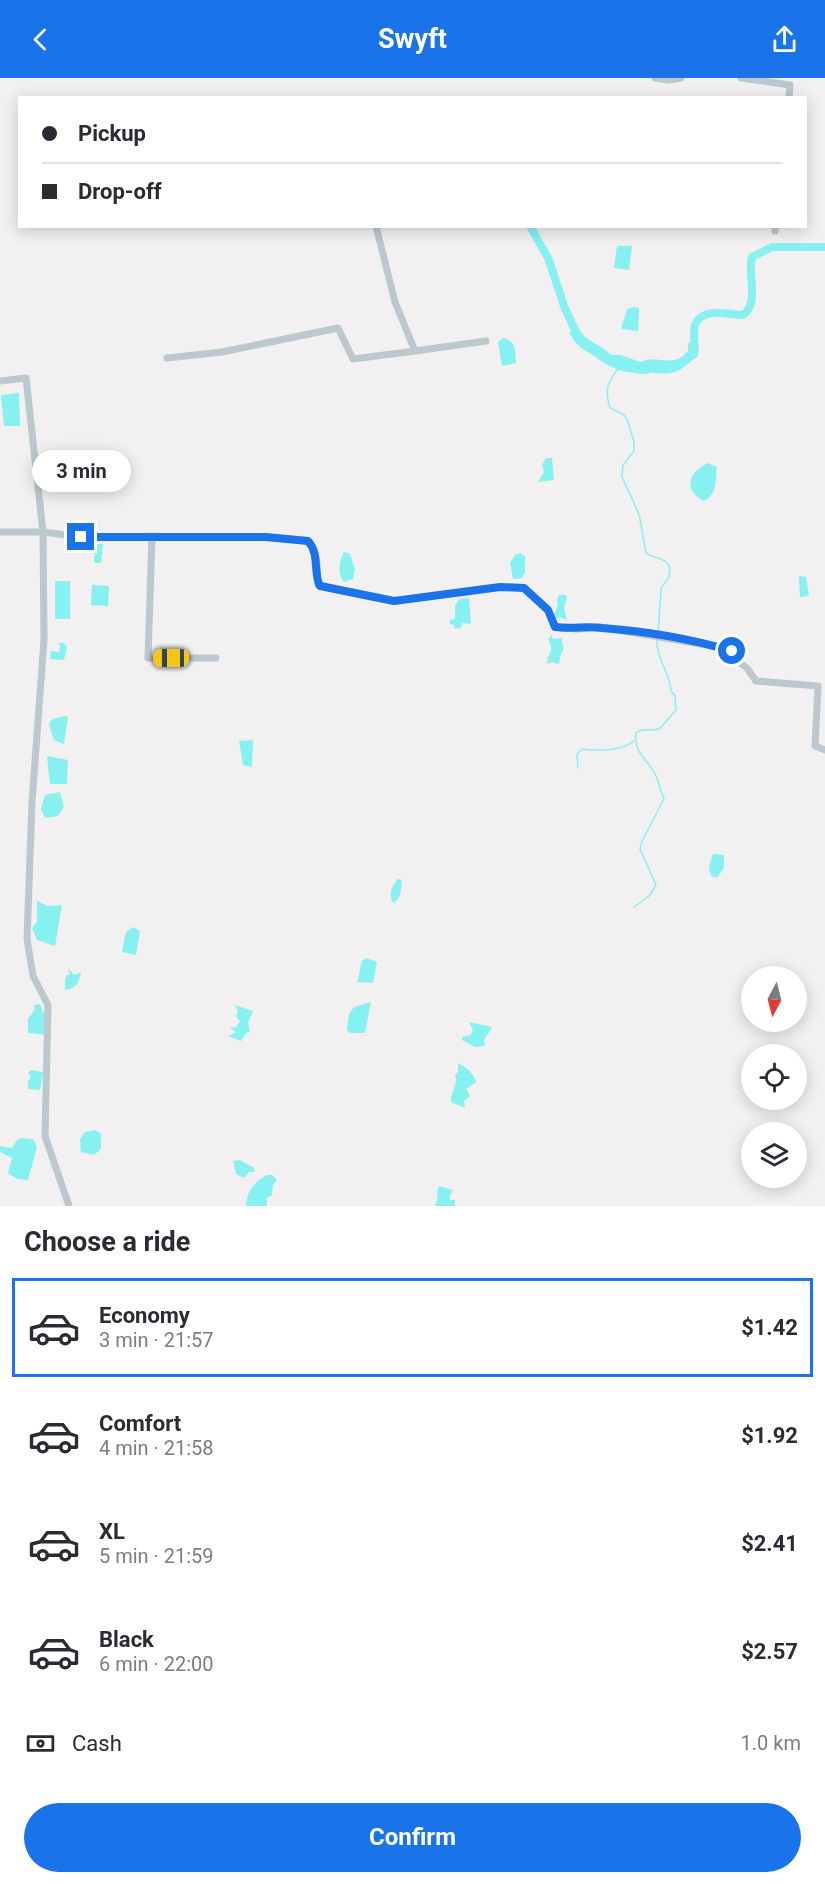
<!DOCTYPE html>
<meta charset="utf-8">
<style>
:root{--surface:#fff;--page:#f7f7f7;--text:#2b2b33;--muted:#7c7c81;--line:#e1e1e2;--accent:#1a73e8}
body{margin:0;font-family:Roboto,sans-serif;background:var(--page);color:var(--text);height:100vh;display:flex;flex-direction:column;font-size:22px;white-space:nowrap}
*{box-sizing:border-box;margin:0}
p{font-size:20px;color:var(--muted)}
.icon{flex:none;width:33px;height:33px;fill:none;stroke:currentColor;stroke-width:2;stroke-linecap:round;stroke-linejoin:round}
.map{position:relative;height:1128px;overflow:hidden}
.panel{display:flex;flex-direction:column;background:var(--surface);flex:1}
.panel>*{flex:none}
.guide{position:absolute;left:18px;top:18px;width:789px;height:132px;border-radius:0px;box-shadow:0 3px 15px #0003;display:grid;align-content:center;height:132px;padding:0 24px;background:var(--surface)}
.needle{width:39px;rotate:187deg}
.buttons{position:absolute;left:741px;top:888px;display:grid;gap:12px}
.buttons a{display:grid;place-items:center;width:66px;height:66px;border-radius:50%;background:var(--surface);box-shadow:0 3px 15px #0003;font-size:30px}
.end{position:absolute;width:27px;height:27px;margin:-14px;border:8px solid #1a73e8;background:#fff;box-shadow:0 0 0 3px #fff}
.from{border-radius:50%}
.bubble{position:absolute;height:42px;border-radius:21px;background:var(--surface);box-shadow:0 3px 15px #0003;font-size:20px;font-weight:700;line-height:42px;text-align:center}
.car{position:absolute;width:18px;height:36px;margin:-18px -9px;border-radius:8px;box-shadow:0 0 4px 2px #0007;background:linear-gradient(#f5c518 24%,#345 0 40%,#f5c518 0 76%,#345 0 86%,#f5c518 0)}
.guide b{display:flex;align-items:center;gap:21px;height:57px;font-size:22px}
.guide b+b{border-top:2px solid var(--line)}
.guide i{width:15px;height:15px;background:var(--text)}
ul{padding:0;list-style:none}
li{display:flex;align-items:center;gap:18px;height:99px;margin:0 12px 9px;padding:0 12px;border:3px solid transparent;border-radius:0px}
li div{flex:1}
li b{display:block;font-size:22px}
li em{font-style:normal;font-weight:700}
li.selected{border-color:var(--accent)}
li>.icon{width:54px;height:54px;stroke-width:1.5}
h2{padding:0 24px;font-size:27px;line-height:72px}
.pay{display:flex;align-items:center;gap:15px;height:66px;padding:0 24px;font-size:22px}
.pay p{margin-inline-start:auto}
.action{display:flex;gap:12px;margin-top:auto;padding:12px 24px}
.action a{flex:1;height:69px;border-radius:36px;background:var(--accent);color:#fff;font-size:24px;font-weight:700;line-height:69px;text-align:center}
header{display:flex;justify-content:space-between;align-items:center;height:78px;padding:0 24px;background:var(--accent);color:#fff;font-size:27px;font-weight:700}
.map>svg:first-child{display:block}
.water{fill:#87f0f1}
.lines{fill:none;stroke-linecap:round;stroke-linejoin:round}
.stream{stroke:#87f0f1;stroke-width:1.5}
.river{stroke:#87f0f1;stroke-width:8}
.minor{stroke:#bbc8cd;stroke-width:7}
.route{stroke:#1a73e8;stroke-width:8}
</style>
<header><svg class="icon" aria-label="back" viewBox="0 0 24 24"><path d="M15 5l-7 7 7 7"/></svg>Swyft<svg class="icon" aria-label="share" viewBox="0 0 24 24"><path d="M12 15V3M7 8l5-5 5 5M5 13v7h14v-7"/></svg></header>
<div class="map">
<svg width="825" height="1128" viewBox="0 0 825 1128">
<rect width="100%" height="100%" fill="#f2f0f0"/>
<path class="water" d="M617 168H632L629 192 614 190Z
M634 229 639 230 638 253 621 251 627 231Z
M578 249C585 264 601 266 611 277H620L641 284C657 275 672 292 688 273V265L699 267 698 278C691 283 683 291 675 294 652 301 593 283 577 266 574 263 572 258 569 255Z
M503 260C517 263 515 273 516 285L502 288 498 264Z
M19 315 20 348H4L1 317Z
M546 380H552L554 402 538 404 544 394 542 387Z
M707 385 717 389C715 403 718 415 704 423 683 412 688 395 707 385Z
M95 466H103L101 485H94Z
M344 474 350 476 355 491 353 501 344 504C337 496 339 483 344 474Z
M520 475 525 478V494L522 500 513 501 510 485 515 477Z
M799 498 806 499 809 518 800 519Z
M55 503H70V541H55Z
M92 507 109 508 108 528 91 527Z
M559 517H566L567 520 564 530 567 542 560 539 555 541 553 539 558 527 557 522Z
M469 520 471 546 462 545 461 550 455 551 454 547 450 546V542L455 541V528L459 521Z
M552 557 553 561 562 560V565L564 570 560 579 559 586 552 584 547 586C547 574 556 575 548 561Z
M58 565H64L67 569 64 582 50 581 51 573 59 574 60 568Z
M65 638 68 639 64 666 54 662 49 646 52 641Z
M253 662 252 689 243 687 239 663Z
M47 678 68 682 67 706H50Z
M60 714 64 729 58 738 45 740 41 731 45 717Z
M713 776 724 777V790L717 800 711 798 709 789Z
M398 801 402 802C401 811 402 820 393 825 388 817 392 807 398 801Z
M37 823 48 828 62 827 55 868 37 862 32 850 37 844Z
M133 849 140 853 136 877 122 874 126 854Z
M366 880 377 884 373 905 357 904 362 883Z
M68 890 74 897 81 894C79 905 76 911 65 912V902L67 897H70Z
M371 924 365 955H350L347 952 349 936 354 929Z
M40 926 43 934H48V957L28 955V941L35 931 34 927Z
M234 927 253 933 248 945 250 954 246 955 241 963 228 958 236 954 229 950 236 949 240 943 236 939 238 932Z
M469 944 492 949 484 962 485 968 475 969 462 962V959L470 957 473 952Z
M458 985C466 989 474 996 476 1004L466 1011 470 1018 464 1023 465 1030 451 1024C450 1014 459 1005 455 997L458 994Z
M31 992 43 994 40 1012 28 1011V1004L31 998 28 995Z
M95 1052 101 1056V1071L94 1077 81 1074 80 1061 85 1054Z
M22 1060 33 1061 37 1069 28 1102 17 1101 8 1095 12 1080 0 1074V1068L12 1070 17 1062Z
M240 1082 254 1090 255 1094H249L244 1100 236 1096 233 1083Z
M267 1097H272L277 1102 273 1107 272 1117 267 1120V1128H246C247 1113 254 1104 267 1097Z
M439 1108 453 1112 449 1120 450 1122H455V1128H435L438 1119 437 1115Z"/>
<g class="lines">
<path class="stream" d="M619 289C608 304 604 312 610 330L623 336 627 341 634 364V373L623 387 622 399 639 436 646 475C654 482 667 478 670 491L669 499 661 510 658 557
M578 690 577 676 582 671C599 673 621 673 634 663
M634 829 649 818 656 807 640 771 642 763 664 721C661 714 659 705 656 698 648 681 633 675 636 655 644 648 652 655 660 650 661 650 674 634 676 632L675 618 671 613C670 595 656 580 657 562"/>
<path class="river" d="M530 148 549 182 564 228 579 261
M694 275C695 267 693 255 695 247 702 228 730 237 743 237 760 225 747 197 752 179L772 169H825
M598 276C616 289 625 291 647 292"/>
<path class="minor" d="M655 0 669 2 681 0
M741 0 790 7 789 20
M775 153 776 148
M415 273 486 263
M167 280 222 274 338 250 353 281 415 273 395 224 376 148
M0 303 26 300 43 454 44 562 32 724 27 861 33 898 48 927 45 1058 69 1128
M0 454H43L81 459H266L308 463C319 474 317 493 318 507L395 523 500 509 524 510 548 532 555 549 577 551 600 549 718 569 732 573 737 583 747 590 756 603 818 608 815 668 825 672
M152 458 148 580H216"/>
</g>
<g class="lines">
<path class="route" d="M81 459H266L308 463C320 476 313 496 320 508L394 523 500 509 524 510 548 532 555 549C571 551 587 548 602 550 645 553 691 561 732 573"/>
</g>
</svg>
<div class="buttons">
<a><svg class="needle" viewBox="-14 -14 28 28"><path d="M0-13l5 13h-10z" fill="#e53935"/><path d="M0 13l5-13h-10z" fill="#7c7c81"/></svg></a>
<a><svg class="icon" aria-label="locate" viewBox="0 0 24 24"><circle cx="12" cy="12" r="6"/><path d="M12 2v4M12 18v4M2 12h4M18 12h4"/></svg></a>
<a><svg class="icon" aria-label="layers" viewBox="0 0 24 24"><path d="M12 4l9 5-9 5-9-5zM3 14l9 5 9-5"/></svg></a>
</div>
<i class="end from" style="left:732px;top:573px"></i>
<i class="end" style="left:81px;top:459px"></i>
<div class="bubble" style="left:32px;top:372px;width:99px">3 min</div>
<i class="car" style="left:171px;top:580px;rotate:270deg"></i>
<div class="guide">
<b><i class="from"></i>Pickup</b>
<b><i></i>Drop-off</b>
</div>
</div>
<section class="panel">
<h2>Choose a ride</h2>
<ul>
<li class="selected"><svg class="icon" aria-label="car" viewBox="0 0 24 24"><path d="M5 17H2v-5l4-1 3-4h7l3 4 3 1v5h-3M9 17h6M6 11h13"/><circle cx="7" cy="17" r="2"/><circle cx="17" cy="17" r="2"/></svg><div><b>Economy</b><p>3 min · 21:57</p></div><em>$1.42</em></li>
<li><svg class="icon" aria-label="car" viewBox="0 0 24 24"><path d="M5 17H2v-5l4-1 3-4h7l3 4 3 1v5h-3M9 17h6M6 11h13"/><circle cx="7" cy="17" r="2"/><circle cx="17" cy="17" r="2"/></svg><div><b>Comfort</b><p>4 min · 21:58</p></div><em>$1.92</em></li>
<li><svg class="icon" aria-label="car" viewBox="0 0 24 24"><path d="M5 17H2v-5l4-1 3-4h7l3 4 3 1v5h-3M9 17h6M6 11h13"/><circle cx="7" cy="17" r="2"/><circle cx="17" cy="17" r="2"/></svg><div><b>XL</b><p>5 min · 21:59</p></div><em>$2.41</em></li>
<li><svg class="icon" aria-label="car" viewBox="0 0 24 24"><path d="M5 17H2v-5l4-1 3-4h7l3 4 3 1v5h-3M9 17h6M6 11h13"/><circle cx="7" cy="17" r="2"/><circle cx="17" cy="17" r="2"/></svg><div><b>Black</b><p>6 min · 22:00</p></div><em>$2.57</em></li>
</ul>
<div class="pay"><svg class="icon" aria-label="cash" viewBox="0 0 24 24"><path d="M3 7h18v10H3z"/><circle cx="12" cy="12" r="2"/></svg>Cash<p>1.0 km</p></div>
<div class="action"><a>Confirm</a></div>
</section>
